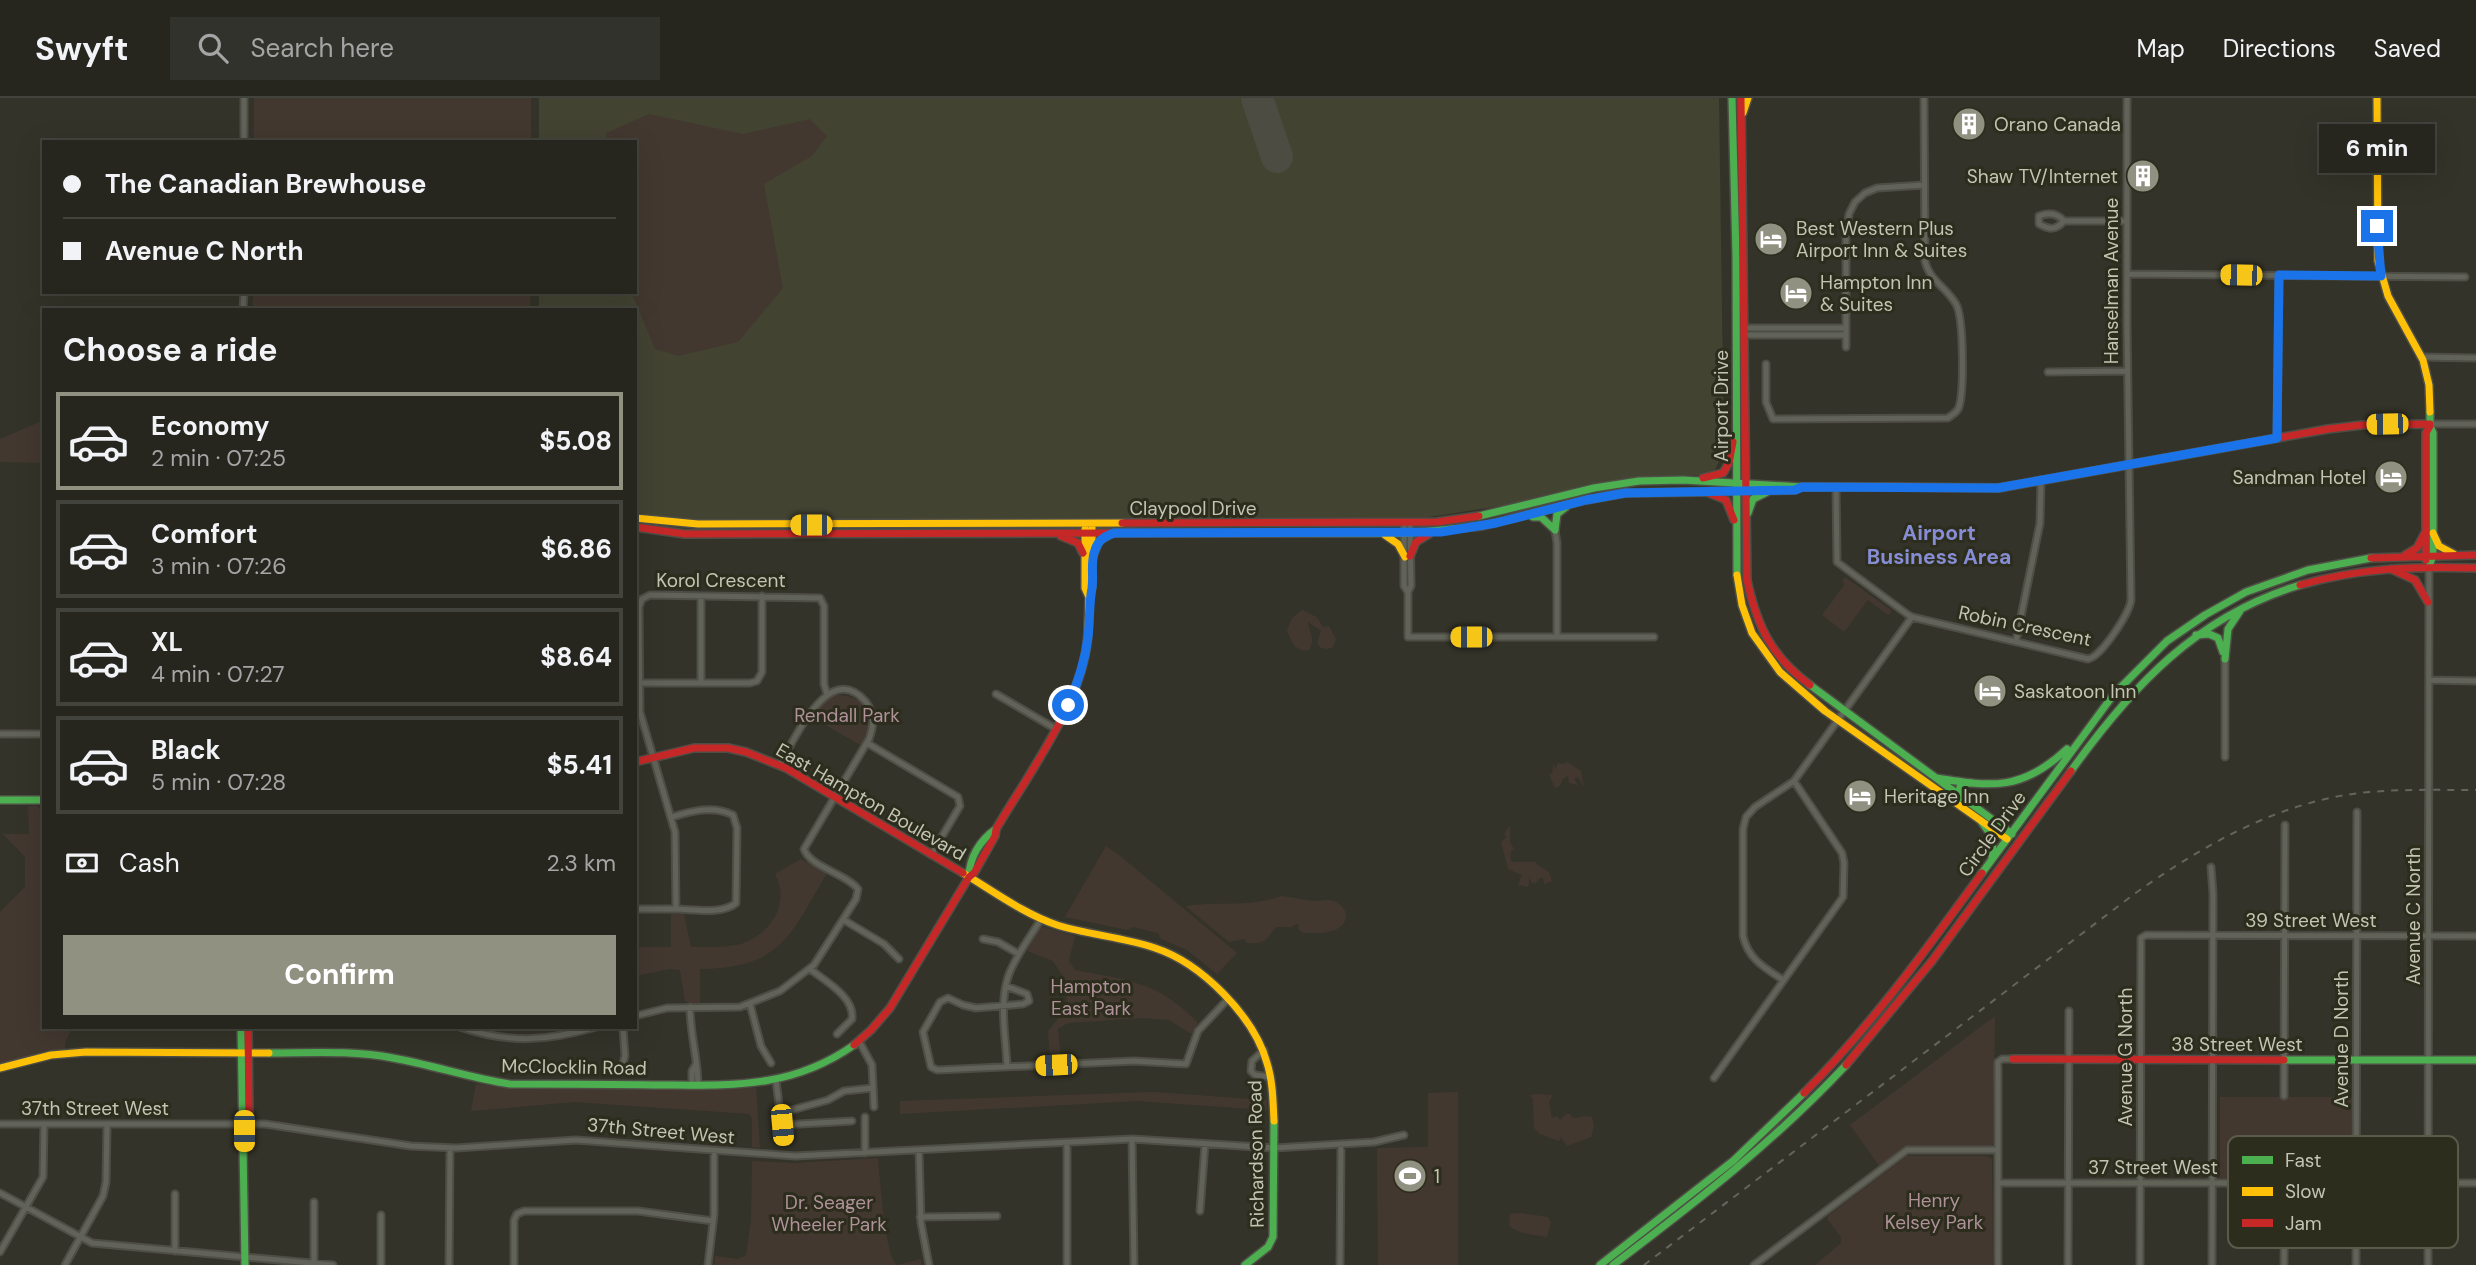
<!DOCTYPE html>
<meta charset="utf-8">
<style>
:root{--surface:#26261f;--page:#32322c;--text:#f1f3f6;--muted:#a4a5a4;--line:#42433d;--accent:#919182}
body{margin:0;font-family:"DM Sans",sans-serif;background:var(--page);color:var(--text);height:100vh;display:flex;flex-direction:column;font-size:26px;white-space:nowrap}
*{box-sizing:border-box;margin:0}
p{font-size:23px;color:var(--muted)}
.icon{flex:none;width:38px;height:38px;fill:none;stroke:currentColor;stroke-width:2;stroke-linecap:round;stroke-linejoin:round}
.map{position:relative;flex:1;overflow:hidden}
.side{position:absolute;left:42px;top:210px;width:595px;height:721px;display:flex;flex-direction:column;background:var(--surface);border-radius:0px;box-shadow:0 7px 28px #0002,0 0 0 2px var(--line)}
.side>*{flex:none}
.banner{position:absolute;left:42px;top:42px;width:595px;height:154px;border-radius:0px;box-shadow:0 7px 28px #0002,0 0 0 2px var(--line);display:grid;align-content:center;height:154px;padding:0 21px;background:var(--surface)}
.end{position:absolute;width:32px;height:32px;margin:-16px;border:9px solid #1a73e8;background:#fff;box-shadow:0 0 0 4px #fff}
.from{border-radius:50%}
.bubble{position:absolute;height:49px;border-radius:0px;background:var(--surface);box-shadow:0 7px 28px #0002,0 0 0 2px var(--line);font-size:23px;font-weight:800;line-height:49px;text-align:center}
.car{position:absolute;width:21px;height:42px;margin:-21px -10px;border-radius:9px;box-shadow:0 0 5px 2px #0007;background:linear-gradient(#f5c518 24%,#345 0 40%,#f5c518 0 76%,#345 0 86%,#f5c518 0)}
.banner b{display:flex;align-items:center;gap:24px;height:66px;font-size:26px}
.banner b+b{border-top:2px solid var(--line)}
.banner i{width:18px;height:18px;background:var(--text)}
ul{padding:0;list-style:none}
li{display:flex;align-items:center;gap:21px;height:98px;margin:0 14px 10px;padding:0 7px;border:4px solid var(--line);border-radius:0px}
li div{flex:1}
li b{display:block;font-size:26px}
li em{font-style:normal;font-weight:800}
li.selected{border-color:var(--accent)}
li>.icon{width:63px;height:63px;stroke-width:1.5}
h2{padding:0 21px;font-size:32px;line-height:84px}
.pay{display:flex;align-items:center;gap:18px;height:77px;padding:0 21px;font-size:26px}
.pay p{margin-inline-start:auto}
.primary-button{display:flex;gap:14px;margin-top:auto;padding:14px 21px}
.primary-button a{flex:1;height:80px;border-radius:0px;background:var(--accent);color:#fff;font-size:28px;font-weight:800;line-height:80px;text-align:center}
header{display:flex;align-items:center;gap:42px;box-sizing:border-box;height:98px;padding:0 35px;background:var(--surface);border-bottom:2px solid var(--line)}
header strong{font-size:33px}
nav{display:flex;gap:38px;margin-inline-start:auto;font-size:24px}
.search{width:490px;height:63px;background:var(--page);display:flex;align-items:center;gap:18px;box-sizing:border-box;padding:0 24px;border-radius:0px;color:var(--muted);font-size:26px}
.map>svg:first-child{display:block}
.airport{fill:#424331}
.green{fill:#433830}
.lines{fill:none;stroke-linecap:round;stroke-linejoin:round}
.taxiway{stroke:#4c4c42;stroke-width:12}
.runway{stroke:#4c4c42;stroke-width:32}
.street-casing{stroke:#4e4e46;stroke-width:9}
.fast-casing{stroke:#4e4e46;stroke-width:10}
.slow-casing{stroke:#4e4e46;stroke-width:10}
.jam-casing{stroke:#4e4e46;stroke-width:10}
.street{stroke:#616258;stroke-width:5}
.fast{stroke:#4caf50;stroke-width:7}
.slow{stroke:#ffc107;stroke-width:7}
.jam{stroke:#c62828;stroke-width:7}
.rail{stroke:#64655c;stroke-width:2;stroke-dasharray:7 7;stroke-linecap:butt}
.route{stroke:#1a73e8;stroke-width:9}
.labels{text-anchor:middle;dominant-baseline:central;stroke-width:6;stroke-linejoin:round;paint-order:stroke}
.poi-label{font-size:19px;fill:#c3c4b2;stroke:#2c2d1d;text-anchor:start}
.street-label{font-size:19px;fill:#c3c4b2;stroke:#2c2d1d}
.park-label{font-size:19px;fill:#ae9199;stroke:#2c2d1d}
.neighbourhood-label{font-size:21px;font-weight:bold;fill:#868dd4;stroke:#2c2d1d}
.key{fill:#2c2d1d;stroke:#595a4a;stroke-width:2}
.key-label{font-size:19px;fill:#c3c4b2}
</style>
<header>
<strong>Swyft</strong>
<div class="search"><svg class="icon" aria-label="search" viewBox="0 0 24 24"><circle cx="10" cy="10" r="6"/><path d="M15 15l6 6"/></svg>Search here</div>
<nav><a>Map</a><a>Directions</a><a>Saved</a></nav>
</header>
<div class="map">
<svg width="2476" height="1167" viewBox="0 0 2476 1167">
<rect width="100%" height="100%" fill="#333329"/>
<path class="airport" d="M539 0H1719L1724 354 1712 377 1641 379 1519 405 1429 419 680 422 635 414V212H539V194H635V44H539Z"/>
<path class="green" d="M254 0H531V44H254Z
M649 16 743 36 810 21 827 38 812 58 764 86 783 190 738 244 678 258 655 251 631 194H635V44H606V35Z
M253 194H530V212H253Z
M44 322V365L0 364V341Z
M635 423 702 430 1076 431 717 432 670 430 635 426Z
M1845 479 1891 512V514L1888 517 1868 502 1844 534 1822 517 1845 486 1842 483Z
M1302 512 1317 519 1323 529 1329 528 1336 541 1333 549 1328 551 1321 550 1317 545 1321 533 1308 524C1309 535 1316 540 1309 552L1304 553 1294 548 1287 533 1292 520Z
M835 597C852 596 872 605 870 626 869 634 864 641 860 647L812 619 824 602Z
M1567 664 1581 673 1584 689 1578 679 1574 681 1578 687 1569 685 1568 678 1563 681 1560 688 1555 690 1549 676H1552L1553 667 1554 666 1555 671 1558 665 1563 666Z
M28 708H37L40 711 41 754 44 767V929H72L65 945V951L0 966V814L25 789V759L3 736H29Z
M1510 728V744L1514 751 1511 753 1510 761 1513 764H1537L1536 766 1549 774 1552 783 1544 786 1543 780H1540L1535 786 1531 784 1530 779 1528 789 1518 787 1522 777 1508 771 1501 744 1507 739 1504 736Z
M1106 748 1119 757 1237 855 1217 876 1187 852 1161 841 1158 835 1133 829 1127 832 1065 819Z
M801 761 827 775C790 838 781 870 700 871V907L685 903 680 872 670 871 635 878V849H671V816H684L691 849C707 849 725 850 741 846 771 836 791 805 775 776Z
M1281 798C1292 799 1303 802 1314 803 1322 803 1328 800 1336 804 1340 806 1345 811 1346 816 1347 837 1314 836 1301 834L1298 830 1299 825 1291 829H1276C1265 843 1267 846 1247 845L1244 841 1229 844 1185 808C1217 803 1251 810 1281 798Z
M1044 829 1075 838 1069 863 1075 872C1128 882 1159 884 1198 925L1191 936 1169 922 1142 920 1068 925 1058 931 1061 961 1050 962 1048 933 1067 910 1066 883 1053 863 1027 853 1040 830Z
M1995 918 1993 1046 1988 1049 1910 1048 1902 1051 1880 1069 1850 1027Z
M476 986 529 991 756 990 760 1050 752 1049V1021L749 1016 575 1004 471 1013Z
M1153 994 1267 1002V1012L1137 1003 900 1016V1003Z
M1458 994V1167H1378L1377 1050 1428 1049V995Z
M1538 996 1553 997 1549 1004 1552 1020 1557 1018 1560 1022 1566 1016H1570L1573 1020 1587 1018 1592 1019 1594 1028 1591 1039 1567 1048 1561 1039 1559 1043 1540 1036 1534 1030 1533 1002 1530 997Z
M2220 999H2353L2354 1079 2220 1080Z
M1907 1058H1987L1992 1061 1993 1167H1815L1841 1145V1139L1828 1122V1118Z
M878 1060C880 1080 885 1158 897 1167L921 1161 922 1167H714L715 1158 738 1161 746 1157 751 1122 752 1063 795 1065Z
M1520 1115 1548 1119 1551 1124 1547 1139C1533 1136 1519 1137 1509 1127L1510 1116Z"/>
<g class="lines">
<path class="taxiway" d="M1258 3 1268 0"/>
<path class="runway" d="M1257 0 1277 59"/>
<defs>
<path id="street" d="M244 44V0
M2064 123C2056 132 2050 132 2039 126V118C2049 114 2057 115 2064 123H2127
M2127 176 2465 179
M243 212 244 194
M1745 230H1846
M1745 237H1846
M1846 249V135L1849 116 1855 104 1865 95 1877 90 1924 87
M2421 259 2476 260
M1766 266V304L1773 321 1948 320C1953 316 1957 315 1959 309 1964 293 1964 220 1956 206 1947 190 1929 182 1925 163L1924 0
M2048 274 2127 273
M2430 326H2476
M2277 340 2279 177
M1836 389 1837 464 1907 516 1912 519 2088 561C2101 559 2129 516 2131 502L2127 230V0
M1404 425V488L1408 494V539H1654
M1555 432 1557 445V538
M1408 494 1411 488 1410 425
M701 498V584
M2016 543 2040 425 2041 382
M2225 561V659
M2430 582 2476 583
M639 585H750L757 583 762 574V498
M996 596 1056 631
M0 636H44
M867 645 958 699 960 708 931 757
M672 719C691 713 714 707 733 717L737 730 736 805C722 817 693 811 676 811
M2211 769 2213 796 2212 1167
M635 811H676L675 734 640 614 639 509 642 501 650 497 820 500 824 508V586L827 596
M844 822 884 846 899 861
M983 841 998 844 1019 856
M810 871C825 883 855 899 852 921L837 936
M1783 882C1765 870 1748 861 1743 838V731L1746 719 1755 709 1794 683 1912 519
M1006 888 1027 896 1029 903 1023 906 976 910 963 907 948 900 940 904 923 934 931 969 937 972 1134 963 1186 966 1198 933 1228 901
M750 906 761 948 771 965
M690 909C690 936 698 961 698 987
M635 918 667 910 740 909 780 893 814 867 856 801 858 791C845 775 810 769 804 751L869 641C874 628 875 615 866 604 828 560 795 643 779 667
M460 929C509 946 548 943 596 929
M859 943 872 967 874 1009
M1264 952 1252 963 1251 973 1255 977 1271 979
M1007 968C1006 940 999 907 1008 879 1015 858 1030 840 1041 821
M622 969 625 958 623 929
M1714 980 1843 799 1844 765 1842 755 1794 683
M776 983 784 1044
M692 986V973L696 966
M2284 998 2285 727
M781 1015 828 1002 844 993 873 990
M865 1019V1055
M0 1026H265L411 1048 456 1050 576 1042 795 1058 1132 1041 1274 1050 1374 1044 1404 1037
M782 1027 852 1023
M1132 1041 1134 1167
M919 1052 921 1125 929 1167
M1998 1085H2476
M0 1095 92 1145 333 1167
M1200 1113 1205 1046
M920 1119 997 1118
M175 1153V1096
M0 1154 43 1079 44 1027
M314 1166V1104
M65 1167 103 1098 106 1084 107 1027
M381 1167V1117
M449 1167 450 1050
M514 1167V1122L517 1116 524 1113H638L713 1123
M708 1167 714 1116V1053
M1067 1167V1045
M1340 1167 1341 1046
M1754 1167 1907 1052H1998
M1998 1167V964L2002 961H2013
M2068 1167 2069 913
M2140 1167 2141 840 2146 837 2476 838
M2284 1167 2285 1085
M2356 1167 2357 714
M2428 1167 2429 469"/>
<path id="fast" d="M1732 0 1736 158 1737 477
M1748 415 1753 401 1767 394
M1479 418 1594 390 1639 383 1683 382 1802 389H1898
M1533 419H1541L1555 432
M1555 432 1557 416 1566 409
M1130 435H1410L1482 428 1586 402 1625 395 1700 394
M2429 469 2433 457V335L2430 328V314
M2196 537 2209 536 2218 540 2223 554
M2225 561 2228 531 2240 513
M1810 587 2012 736
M2071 673C2132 588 2197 518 2300 487
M1936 680C1993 689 2022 693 2067 651
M0 702H44
M1957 705 1960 689 1969 685
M1981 723 1993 740 1992 760
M1982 775 2114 596 2167 543 2205 517 2246 494 2308 472 2371 460
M969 779C969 760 980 742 996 731
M241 929 245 1167
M269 955C310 955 352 952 393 960 433 967 470 980 510 986 558 986 606 986 654 987 729 987 790 992 854 947
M2284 962H2476
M1245 1167 1268 1149 1273 1139 1274 1023
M1600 1167 1733 1063 1804 995
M1613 1167C1696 1104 1774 1044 1846 967"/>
<path id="slow" d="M2377 0 2378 163 2388 198 2423 262 2429 287 2430 314
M1743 15 1748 0
M635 420 698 426 1122 425
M1085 431V490L1089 499
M2433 435 2439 448 2454 456
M1385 437 1398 446 1405 459
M1094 455 1099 443 1110 436
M1737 477 1742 507 1752 535 1780 574 1825 613 2007 741
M1088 532 1089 500 1092 489V427
M963 775C993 793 1024 816 1057 827 1089 837 1123 839 1155 850 1201 865 1254 918 1267 965 1273 984 1273 1004 1274 1023
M0 970 51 957 86 954 269 955"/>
<path id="jam" d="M1741 0 1747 482C1757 528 1771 558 1810 587
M1703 380 1723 375 1729 365 1733 344
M1898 389 1999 390 2328 331 2362 327 2430 326
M1700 394 1795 392 1802 389
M1709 395 1726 402 1734 422
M1122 425 1437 424 1479 418
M635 429 685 436 1130 435
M1061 438 1078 445 1083 455
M2405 457 2417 450 2425 435
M1410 458 1416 444 1429 436
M2371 460 2476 457
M2426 462V335L2430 328
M2391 471 2415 482 2428 504
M2300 487C2359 470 2415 468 2476 470
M635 664 694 650H728L746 654 786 670 963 775
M854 947 871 932 890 910 969 779 974 775 995 738 996 731C1029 675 1087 598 1088 532
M2013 961 2284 962
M1846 967 1932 863 2071 673
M1804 995C1871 928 1926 852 1982 775
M244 1025 249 1019 248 929"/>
</defs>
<use href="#street" class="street-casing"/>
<use href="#fast" class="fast-casing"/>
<use href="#slow" class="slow-casing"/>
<use href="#jam" class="jam-casing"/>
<use href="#street" class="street"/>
<use href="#fast" class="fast"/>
<use href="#slow" class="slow"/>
<use href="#jam" class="jam"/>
<path class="rail" d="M1644 1167 2137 794C2207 745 2282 702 2369 694 2405 691 2441 692 2476 692"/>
</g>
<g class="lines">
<path class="route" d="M1068 607C1078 585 1085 563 1088 539 1090 523 1089 506 1092 490 1094 477 1090 465 1095 452 1098 442 1104 439 1114 435L1441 434 1496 425 1586 402 1625 395 1795 392 1802 389 1998 390 2277 340 2279 177 2381 178 2377 128"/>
</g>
<defs>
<symbol id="building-disc" viewBox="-11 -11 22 22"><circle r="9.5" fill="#919182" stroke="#2c2d1d"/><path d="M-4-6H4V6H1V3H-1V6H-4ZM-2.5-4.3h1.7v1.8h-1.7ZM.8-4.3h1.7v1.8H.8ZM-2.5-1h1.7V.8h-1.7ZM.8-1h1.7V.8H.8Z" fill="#fff"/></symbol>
<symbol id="hotel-disc" viewBox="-11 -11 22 22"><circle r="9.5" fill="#919182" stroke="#2c2d1d"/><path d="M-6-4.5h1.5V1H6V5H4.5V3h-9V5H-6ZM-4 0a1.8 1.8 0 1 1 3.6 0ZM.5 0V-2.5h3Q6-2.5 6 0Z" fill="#fff"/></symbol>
<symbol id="stadium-disc" viewBox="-11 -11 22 22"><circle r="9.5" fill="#919182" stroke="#2c2d1d"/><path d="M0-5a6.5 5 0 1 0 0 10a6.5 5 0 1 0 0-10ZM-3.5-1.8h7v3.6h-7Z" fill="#fff"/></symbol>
</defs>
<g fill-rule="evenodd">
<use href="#building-disc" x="1950" y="7" width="38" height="38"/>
<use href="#building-disc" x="2124" y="59" width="38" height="38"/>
<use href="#hotel-disc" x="1752" y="122" width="38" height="38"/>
<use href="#hotel-disc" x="1777" y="176" width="38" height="38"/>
<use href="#hotel-disc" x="2372" y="360" width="38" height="38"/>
<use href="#hotel-disc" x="1971" y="574" width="38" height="38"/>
<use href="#hotel-disc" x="1841" y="679" width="38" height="38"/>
<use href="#stadium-disc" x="1391" y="1059" width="38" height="38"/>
</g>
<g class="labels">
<g class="poi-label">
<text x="1994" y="26">Orano Canada</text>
<text x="2118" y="78" text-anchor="end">Shaw TV/Internet</text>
<text x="1796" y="130">Best Western Plus<tspan x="1796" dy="22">Airport Inn &amp; Suites</tspan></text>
<text x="1820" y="184">Hampton Inn<tspan x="1820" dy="22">&amp; Suites</tspan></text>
<text x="2366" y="379" text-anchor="end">Sandman Hotel</text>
<text x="2014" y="593">Saskatoon Inn</text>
<text x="1884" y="698">Heritage Inn</text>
<text x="1434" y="1078">1</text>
</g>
<g class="street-label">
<text transform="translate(2111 183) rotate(-90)">Hanselman Avenue</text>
<text transform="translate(1721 308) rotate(-90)">Airport Drive</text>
<text x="1193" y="410">Claypool Drive</text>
<text x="721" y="482">Korol Crescent</text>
<text transform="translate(2025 528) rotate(12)">Robin Crescent</text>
<text transform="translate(871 704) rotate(30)">East Hampton Boulevard</text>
<text transform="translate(1992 736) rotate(-54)">Circle Drive</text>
<text transform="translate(2413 818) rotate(-90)">Avenue C North</text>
<text x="2311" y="822">39 Street West</text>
<text transform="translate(2341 941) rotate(-90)">Avenue D North</text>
<text x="2237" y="946">38 Street West</text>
<text transform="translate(2125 959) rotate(-90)">Avenue G North</text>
<text transform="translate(574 969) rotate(1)">McClocklin Road</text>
<text x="95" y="1010">37th Street West</text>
<text transform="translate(661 1033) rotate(5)">37th Street West</text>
<text transform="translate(1256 1056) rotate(-91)">Richardson Road</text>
<text x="2153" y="1069">37 Street West</text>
</g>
<g class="park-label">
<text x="847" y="617">Rendall Park</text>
<text x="1091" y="888">Hampton<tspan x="1091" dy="22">East Park</tspan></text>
<text x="1934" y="1102">Henry<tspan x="1934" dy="22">Kelsey Park</tspan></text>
<text x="829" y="1104">Dr. Seager<tspan x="829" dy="22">Wheeler Park</tspan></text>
</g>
<g class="neighbourhood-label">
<text x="1939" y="435">Airport<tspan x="1939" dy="24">Business Area</tspan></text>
</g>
</g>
<rect x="2228" y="1038" width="230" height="112" rx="10" class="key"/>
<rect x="2242" y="1058" width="31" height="8" fill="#4caf50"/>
<rect x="2242" y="1089" width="31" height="9" fill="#ffc107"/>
<rect x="2242" y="1121" width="31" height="8" fill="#c62828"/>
<g class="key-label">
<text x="2285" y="1069">Fast</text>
<text x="2285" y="1100">Slow</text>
<text x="2285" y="1132">Jam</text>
</g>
</svg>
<i class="end from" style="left:1068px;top:607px"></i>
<i class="end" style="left:2377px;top:128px"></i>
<div class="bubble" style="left:2319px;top:26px;width:116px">6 min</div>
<i class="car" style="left:2241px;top:177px;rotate:271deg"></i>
<i class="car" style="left:2387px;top:326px;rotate:269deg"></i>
<i class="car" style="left:811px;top:427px;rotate:270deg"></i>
<i class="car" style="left:1471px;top:539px;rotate:270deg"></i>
<i class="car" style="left:1056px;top:967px;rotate:267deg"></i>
<i class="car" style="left:782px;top:1027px;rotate:175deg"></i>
<i class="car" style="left:244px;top:1033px;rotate:180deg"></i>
<div class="banner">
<b><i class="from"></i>The Canadian Brewhouse</b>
<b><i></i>Avenue C North</b>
</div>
<section class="side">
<h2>Choose a ride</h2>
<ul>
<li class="selected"><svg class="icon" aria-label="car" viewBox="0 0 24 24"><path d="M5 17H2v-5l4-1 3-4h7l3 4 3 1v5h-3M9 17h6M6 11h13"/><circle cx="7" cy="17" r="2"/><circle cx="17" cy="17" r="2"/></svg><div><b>Economy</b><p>2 min · 07:25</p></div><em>$5.08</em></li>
<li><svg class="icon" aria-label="car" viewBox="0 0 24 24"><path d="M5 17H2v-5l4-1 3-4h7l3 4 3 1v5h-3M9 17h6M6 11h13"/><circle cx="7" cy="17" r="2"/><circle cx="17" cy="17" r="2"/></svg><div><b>Comfort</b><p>3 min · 07:26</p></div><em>$6.86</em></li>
<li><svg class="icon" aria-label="car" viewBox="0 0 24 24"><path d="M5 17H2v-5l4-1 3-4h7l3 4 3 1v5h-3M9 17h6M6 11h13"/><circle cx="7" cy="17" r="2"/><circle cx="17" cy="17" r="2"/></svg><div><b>XL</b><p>4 min · 07:27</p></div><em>$8.64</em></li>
<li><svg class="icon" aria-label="car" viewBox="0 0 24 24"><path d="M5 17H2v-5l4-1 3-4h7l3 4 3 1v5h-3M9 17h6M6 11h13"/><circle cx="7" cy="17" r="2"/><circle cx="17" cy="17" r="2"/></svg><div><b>Black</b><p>5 min · 07:28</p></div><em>$5.41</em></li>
</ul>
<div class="pay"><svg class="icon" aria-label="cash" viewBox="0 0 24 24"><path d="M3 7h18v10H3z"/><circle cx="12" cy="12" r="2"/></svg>Cash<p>2.3 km</p></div>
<div class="primary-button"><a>Confirm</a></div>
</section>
</div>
